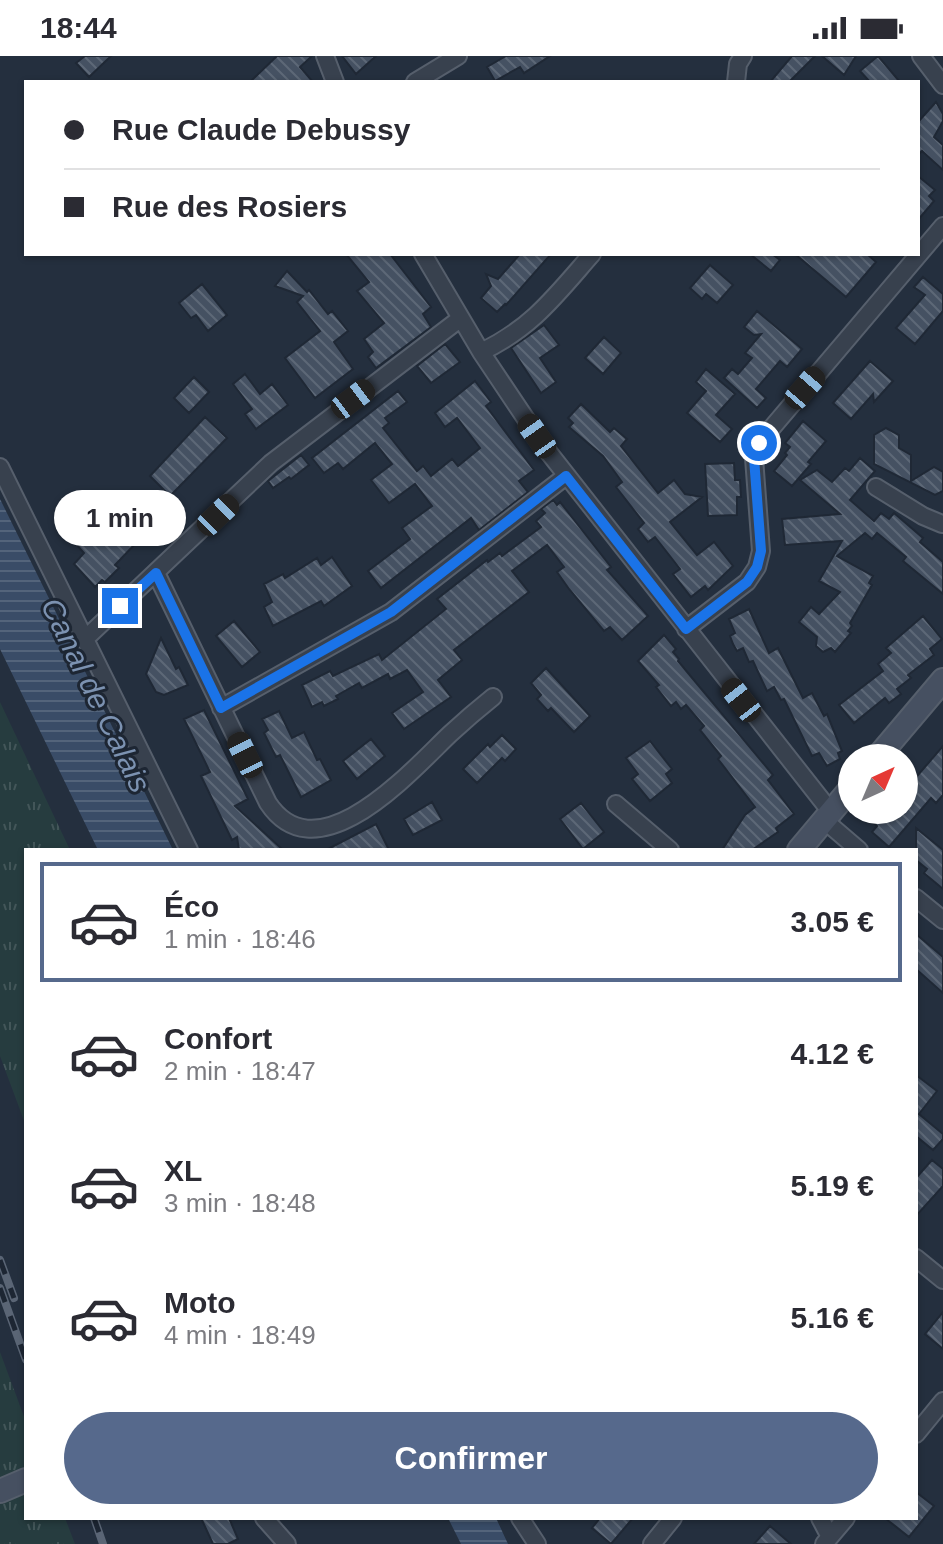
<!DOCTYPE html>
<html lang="fr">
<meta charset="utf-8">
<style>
:root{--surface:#fff;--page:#f7f7f7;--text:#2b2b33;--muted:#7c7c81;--line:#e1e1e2;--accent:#56698c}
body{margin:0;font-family:Arial,sans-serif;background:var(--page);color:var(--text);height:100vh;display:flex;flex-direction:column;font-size:30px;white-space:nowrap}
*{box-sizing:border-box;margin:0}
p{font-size:26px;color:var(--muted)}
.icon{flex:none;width:44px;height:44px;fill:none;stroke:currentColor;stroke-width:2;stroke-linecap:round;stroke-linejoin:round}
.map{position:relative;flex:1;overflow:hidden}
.details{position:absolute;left:24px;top:792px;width:894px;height:672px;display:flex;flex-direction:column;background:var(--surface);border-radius:0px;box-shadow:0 2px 6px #0004}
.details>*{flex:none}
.hud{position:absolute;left:24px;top:24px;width:896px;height:176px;border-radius:0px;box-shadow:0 2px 6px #0004;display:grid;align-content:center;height:176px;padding:0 40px;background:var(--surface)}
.needle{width:52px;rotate:44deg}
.buttons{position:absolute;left:838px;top:688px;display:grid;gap:16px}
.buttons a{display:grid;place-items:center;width:80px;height:80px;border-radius:50%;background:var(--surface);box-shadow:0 2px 6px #0004;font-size:40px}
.end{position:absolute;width:36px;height:36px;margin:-18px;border:10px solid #1a73e8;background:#fff;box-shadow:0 0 0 4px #fff}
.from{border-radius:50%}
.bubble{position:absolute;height:56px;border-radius:28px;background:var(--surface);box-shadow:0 2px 6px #0004;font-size:26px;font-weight:600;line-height:56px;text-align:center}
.car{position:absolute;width:24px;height:48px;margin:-24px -12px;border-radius:10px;box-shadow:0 0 6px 2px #0007;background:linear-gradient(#222 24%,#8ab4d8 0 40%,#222 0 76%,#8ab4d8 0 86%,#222 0)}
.hud b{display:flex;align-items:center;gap:28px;height:76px;font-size:30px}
.hud b+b{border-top:2px solid var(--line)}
.hud i{width:20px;height:20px;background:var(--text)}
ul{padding:14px 0 0;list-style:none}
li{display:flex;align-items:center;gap:24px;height:120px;margin:0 16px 12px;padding:0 24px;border:4px solid transparent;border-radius:0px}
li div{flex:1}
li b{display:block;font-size:30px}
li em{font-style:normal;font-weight:600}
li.on{border-color:var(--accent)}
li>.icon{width:72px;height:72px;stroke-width:1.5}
.primary-button{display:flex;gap:16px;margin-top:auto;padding:16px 40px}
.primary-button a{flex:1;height:92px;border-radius:48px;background:var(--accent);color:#fff;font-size:32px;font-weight:600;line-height:92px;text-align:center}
.status{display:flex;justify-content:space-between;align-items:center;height:56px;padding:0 40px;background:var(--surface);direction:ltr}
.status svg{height:22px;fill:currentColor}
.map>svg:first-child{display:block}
.grass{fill:url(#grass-tufts)}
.water{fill:url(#water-rules)}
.building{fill:url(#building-back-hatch);stroke:#1f2835;stroke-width:2}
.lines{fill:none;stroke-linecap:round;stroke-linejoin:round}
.street-casing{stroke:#565f6c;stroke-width:20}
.secondary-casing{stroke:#565f6c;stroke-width:26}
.street{stroke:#38414e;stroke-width:16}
.secondary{stroke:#465061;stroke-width:22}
.rail-casing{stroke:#5a6575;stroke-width:8}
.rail{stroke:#1d2633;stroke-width:5;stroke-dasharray:15;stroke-linecap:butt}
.route{stroke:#1a73e8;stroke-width:10}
.labels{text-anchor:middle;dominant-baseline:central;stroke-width:6;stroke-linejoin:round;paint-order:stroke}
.water-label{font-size:30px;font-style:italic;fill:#7c92b1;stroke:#1d2633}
</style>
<div class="status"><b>18:44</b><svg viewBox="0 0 49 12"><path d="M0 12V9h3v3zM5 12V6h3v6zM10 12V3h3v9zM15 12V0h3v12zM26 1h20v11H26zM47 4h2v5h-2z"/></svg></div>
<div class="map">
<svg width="943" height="1488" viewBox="0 0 943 1488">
<defs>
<pattern id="grass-tufts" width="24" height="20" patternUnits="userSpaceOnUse" patternTransform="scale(2)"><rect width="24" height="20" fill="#263c3f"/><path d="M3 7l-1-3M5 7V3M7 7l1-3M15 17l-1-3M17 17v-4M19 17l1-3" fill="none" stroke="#435659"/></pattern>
<pattern id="water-rules" width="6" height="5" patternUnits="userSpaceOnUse" patternTransform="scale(2)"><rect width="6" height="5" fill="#394c67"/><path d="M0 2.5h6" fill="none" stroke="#53647b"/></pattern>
<pattern id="building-back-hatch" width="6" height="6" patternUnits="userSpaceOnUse" patternTransform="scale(2)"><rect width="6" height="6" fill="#455162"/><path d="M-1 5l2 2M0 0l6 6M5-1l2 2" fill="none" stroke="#5d6877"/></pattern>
</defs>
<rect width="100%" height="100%" fill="#242f3e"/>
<path class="grass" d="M0 646 70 794H26V1070L0 1000Z
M0 1296 26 1366V1462H65L75 1488H0Z"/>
<path class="water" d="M0 443 173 794H98L0 593Z
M448 1462H496L508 1488H461Z"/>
<path class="building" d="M85 0H111L89 21 76 7Z
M277 0H312L300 11 313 26H250Z
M342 0H376L356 18Z
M506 0H550L524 17 520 11 495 25 487 11Z
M792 0H815L789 26H770Z
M822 0H856L844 19Z
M878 0 900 26H870L860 15Z
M936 46 943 58V65L934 81 943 89V114L922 95 918 99V66Z
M918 120 935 134 929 140 934 145 918 164Z
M346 198H390L431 251 423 258 431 271 376 312 368 301 373 296 364 283 384 267 357 235 369 226Z
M520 198H551L506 249 505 248 497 256 481 242 491 230 486 218 498 223Z
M750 198H772L780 204 771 215Z
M795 198H867L876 206 846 241Z
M710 209 733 229 717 247 706 238 702 243 690 232Z
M287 215 307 236 309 234 328 258 332 255 348 275 334 286 353 313 315 342 285 302 320 275 297 246 303 240 275 230Z
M923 221 943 238V255L915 288 896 272 925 239 914 231Z
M202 228 227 259 208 275 196 259 191 262 179 247Z
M757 255 802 293 787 311 780 305 756 333 766 342 757 352 724 322 732 313 738 318 752 302 745 297 761 278 754 279 744 271Z
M544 269 559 289 540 302 556 326 541 337 511 292Z
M604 281 621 297 603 318 585 302Z
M445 288 460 306 431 327 417 310Z
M870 305 893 325 874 346 873 338 851 363 833 347Z
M706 313 735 338 716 359 732 373 720 386 687 357 706 335 696 326Z
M245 318 260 338 272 328 288 349 256 373 245 358 252 353 233 328Z
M194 321 209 336 189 357 174 342Z
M475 325 491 346 486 350 534 414 519 425 528 436 479 474 471 462 381 532 368 515 410 483 402 472 432 450 415 428 389 447 371 424 392 408 375 387 343 413 338 407 324 417 312 402 398 335 407 346 385 362 389 367 383 372 417 415 423 410 431 420 452 403 458 410 480 392 457 362 445 371 435 357Z
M581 348 610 376 614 372 627 383 621 390 658 437 674 424 685 438 702 441 670 466 697 499 714 486 733 510 708 534 705 530 691 541 673 518 680 513 655 481 648 486 638 473 644 467 616 431 622 426 603 400 569 371 573 367 568 362Z
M205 361 227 382 170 440 150 420Z
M803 365 826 385 808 406 811 408 792 430 774 415 787 399 785 397 790 391 785 387Z
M886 372 899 379V392L911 399V425L934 411 943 416V435L935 439 874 408V379Z
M301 399 309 409 291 423 289 421 273 432 268 425Z
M860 402 875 415 850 444 874 465 881 457 889 463 894 457 923 482 920 486 943 506V538L903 505 906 501 877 477 872 483 865 477 837 500 873 520 869 527 872 529 850 567 852 570 848 575 851 577 835 596 831 592 823 596 816 590 817 581 799 566 811 551 819 558 840 536 819 525 842 485 785 489 782 463 840 458 800 424 817 414 832 426 845 412 849 415Z
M734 407 735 424H740L741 441H737V459L708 460 705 408Z
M553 444 557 449 560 446 571 460 611 511 607 514 648 560 622 584 610 571 604 575 569 533 557 516 564 511 547 489 512 515 529 536 454 594 462 604 438 624 451 641 404 673 392 657 423 636 407 614 390 623 388 618 362 632 359 627 336 640 338 643 324 650 322 646 312 651 302 629 330 615 333 620 379 598 382 604 446 553 437 543 487 504 488 506 500 497 502 500 541 471 536 465 545 457 541 453Z
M146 451 155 460 134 483 137 486 115 509 119 512 105 526 102 524 95 531 74 508 84 497 75 487 85 477 94 487 115 466 124 474Z
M332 501 352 530 324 550 321 545 273 570 264 551 272 546 264 528 283 518 285 522 317 502 321 509Z
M749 553 769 597 778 592 803 642 812 637 824 660 827 658 842 695 838 697 840 703 827 710 819 697 812 700 784 643 781 644 774 631 767 635 753 605 749 606 743 592 737 595 733 588 730 580 735 577 729 563Z
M923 560 942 583 930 593 934 599 908 619 911 622 897 633 901 638 889 647 885 642 854 667 839 649 883 615 878 608 891 597 886 592Z
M234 565 260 596 242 611 216 580Z
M664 579 676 593 673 596 679 603 678 605 773 719 768 724 794 758 776 772 778 776 752 794H722L745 759 755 751 718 703 721 700 700 674 704 670 686 649 681 653 676 646 671 650 656 631 659 629 638 605Z
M161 582 176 613 179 611 188 629 164 639 156 636 146 618Z
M546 612 590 660 574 676 551 652 548 655 537 643 541 639 531 627Z
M204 654 248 743 235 750 283 794H239L237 781 232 784 201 720 210 716 184 663Z
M279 655 292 682 304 676 317 704 320 703 331 724 301 741 280 699 276 701 264 677 268 674 262 663Z
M502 679 516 693 505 705 502 702 477 727 463 713 488 688 490 691Z
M371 683 385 700 357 723 343 705Z
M650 685 672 713 666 718 672 727 650 745 632 723 638 718 626 702Z
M943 690V739L936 747 931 742 889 791 872 776 877 770 873 766 883 754H904V719L912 726Z
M432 746 442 764 413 779 404 763Z
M581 747 604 776 583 793 560 763Z
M376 768 389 794H326Z
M916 772 943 794V833L924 817 927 813 916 804Z
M916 878 943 901V937L916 913Z
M916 1019 937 1035 919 1058 943 1078V1083L933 1094 916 1080Z
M932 1104 943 1113V1130L916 1160V1122Z
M943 1256V1293L925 1278Z
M916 1436 934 1450 909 1481 885 1462H916Z
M201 1462H229L238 1483 228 1488H213Z
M600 1462H633L611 1488 592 1472Z
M770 1470 791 1488H754Z"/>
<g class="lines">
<defs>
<path id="street" d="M325 0 335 26
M921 0 943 29
M415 26 458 0
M736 26 738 8 743 0
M423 198 481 296 546 393 831 756
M481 296C532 272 556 239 592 198
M0 411 189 794
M876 431 923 460 942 468
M156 517 268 747C318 822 413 713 450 678 464 665 478 653 493 641
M686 573 747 526 757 511 761 495 754 402 759 387 943 170
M85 583 271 407 461 262
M221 652 391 556 566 420
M616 748 670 794
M824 764 859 794
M916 842 943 864
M916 1202 943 1224
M916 1378 943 1345
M264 1462 287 1488
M520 1462 537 1488
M820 1462 830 1481
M652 1488 673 1462
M824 1488 846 1462"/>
<path id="secondary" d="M877 702 943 624
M799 794 852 731
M0 1435 26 1424"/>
</defs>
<use href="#street" class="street-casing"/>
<use href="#secondary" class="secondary-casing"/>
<use href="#street" class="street"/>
<use href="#secondary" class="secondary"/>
<defs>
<path id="rail" d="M0 1204 14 1242
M0 1232 26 1304
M94 1462 103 1488"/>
</defs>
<use href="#rail" class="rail-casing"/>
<use href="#rail" class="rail"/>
</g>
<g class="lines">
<path class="route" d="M120 550 156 517 221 652 391 556 566 420 686 573 747 526 757 511 761 495 754 402 759 387"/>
</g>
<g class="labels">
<g class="water-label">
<text transform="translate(96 639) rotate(64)">Canal de Calais</text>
</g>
</g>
</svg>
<div class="buttons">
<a><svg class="needle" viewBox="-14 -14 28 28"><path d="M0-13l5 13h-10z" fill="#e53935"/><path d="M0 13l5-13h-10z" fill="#7c7c81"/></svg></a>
</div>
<i class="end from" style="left:759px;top:387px"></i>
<i class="end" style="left:120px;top:550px"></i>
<div class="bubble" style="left:54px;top:434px;width:132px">1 min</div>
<i class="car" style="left:805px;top:332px;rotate:41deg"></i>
<i class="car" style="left:353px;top:343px;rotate:53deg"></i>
<i class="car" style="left:537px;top:380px;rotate:325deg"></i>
<i class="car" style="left:218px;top:459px;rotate:46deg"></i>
<i class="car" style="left:741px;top:644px;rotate:322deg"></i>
<i class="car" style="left:245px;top:699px;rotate:334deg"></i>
<div class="hud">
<b><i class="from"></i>Rue Claude Debussy</b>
<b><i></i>Rue des Rosiers</b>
</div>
<section class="details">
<ul>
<li class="on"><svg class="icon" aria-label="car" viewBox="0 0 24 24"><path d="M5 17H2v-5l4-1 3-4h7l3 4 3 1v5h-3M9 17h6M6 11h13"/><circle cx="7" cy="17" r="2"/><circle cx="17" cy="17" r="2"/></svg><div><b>Éco</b><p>1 min · 18:46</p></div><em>3.05 €</em></li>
<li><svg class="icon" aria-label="car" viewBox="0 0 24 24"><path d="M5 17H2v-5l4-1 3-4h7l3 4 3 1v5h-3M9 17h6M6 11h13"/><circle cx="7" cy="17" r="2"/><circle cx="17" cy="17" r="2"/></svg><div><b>Confort</b><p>2 min · 18:47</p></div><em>4.12 €</em></li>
<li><svg class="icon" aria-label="car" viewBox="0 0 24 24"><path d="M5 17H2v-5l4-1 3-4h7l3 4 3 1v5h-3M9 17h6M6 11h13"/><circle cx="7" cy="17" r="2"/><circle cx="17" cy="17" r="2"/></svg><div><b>XL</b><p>3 min · 18:48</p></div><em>5.19 €</em></li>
<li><svg class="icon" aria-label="car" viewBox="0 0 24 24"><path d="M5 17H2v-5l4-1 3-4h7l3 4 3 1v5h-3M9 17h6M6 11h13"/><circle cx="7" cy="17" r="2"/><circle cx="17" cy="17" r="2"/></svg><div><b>Moto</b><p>4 min · 18:49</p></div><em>5.16 €</em></li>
</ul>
<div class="primary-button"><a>Confirmer</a></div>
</section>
</div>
